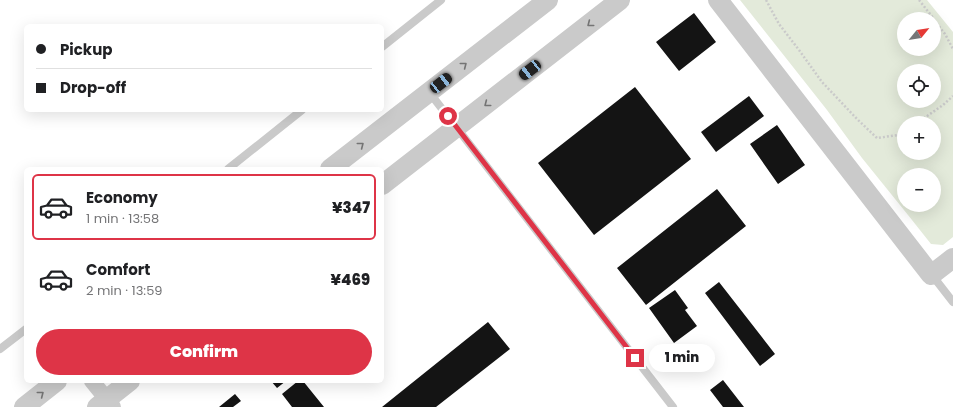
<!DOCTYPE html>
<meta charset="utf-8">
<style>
:root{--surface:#fff;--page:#f2f2f2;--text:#202124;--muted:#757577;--line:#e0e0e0;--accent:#de3447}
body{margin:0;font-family:Poppins,sans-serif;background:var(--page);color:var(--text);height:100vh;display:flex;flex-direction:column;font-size:15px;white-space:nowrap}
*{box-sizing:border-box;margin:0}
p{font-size:13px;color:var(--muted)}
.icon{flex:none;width:22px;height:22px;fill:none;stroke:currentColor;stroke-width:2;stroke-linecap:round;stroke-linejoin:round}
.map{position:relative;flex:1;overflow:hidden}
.drawer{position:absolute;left:24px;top:167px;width:360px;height:216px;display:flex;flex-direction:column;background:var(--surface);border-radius:6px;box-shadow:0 4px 16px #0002}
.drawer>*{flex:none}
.guide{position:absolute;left:24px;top:24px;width:360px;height:88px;border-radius:6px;box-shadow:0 4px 16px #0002;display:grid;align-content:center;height:88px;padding:0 12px;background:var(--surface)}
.needle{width:26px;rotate:60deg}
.tools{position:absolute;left:897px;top:12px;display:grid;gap:8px}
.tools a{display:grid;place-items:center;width:44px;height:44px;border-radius:50%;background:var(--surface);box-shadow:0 4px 16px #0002;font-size:20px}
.end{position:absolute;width:18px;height:18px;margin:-9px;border:5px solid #de3447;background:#fff;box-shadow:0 0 0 2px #fff}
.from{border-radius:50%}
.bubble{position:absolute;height:28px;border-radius:14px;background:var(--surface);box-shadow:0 4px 16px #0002;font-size:13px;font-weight:800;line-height:28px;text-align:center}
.car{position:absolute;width:12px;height:24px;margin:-12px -6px;border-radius:5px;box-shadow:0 0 3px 1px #0007;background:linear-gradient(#222 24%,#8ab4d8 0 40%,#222 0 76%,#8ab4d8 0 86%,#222 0)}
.guide b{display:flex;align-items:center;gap:14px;height:38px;font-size:15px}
.guide b+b{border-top:1px solid var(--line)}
.guide i{width:10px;height:10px;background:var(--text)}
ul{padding:7px 0 0;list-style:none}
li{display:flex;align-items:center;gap:12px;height:66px;margin:0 8px 6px;padding:0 4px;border:2px solid transparent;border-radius:6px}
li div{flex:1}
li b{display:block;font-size:15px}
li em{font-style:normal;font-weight:800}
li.current{border-color:var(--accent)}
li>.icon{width:36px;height:36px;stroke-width:1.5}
.cta{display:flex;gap:8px;margin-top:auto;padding:8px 12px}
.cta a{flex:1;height:46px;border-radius:24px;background:var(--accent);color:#fff;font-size:16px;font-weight:800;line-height:46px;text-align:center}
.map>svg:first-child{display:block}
.green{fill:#e3eada;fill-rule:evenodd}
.building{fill:#141414}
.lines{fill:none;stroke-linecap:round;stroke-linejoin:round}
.path{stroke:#cacaca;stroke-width:2.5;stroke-dasharray:2 2;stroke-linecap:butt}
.service{stroke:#cacaca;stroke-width:8}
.minor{stroke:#cacaca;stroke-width:16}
.tertiary{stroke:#cacaca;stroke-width:20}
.oneway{stroke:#747474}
.route{stroke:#de3447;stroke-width:5}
</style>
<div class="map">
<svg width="953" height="407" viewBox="0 0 953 407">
<rect width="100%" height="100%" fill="#fff"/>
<path class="green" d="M740 0H927L953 32V237L943 245 931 244 908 215 862 158 827 110ZM904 19H934V49H904ZM904 71H934V101H904ZM904 123H934V153H904ZM904 175H934V205H904Z"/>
<path class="building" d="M694 13 716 42 679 71 656 42Z
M635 87 691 159 594 235 538 163Z
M749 96 764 116 716 152 701 132Z
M777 125 805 165 778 184 750 144Z
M717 189 746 226 646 305 617 268Z
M719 282 775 354 760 366 705 293Z
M675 290 688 308 685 310 697 326 674 343 649 308Z
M488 322 510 349 436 407H382Z
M723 380 744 407H723L710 390Z
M271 381H286L277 388Z
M298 381H303L324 407H292L282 394Z
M235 394 241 401 233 407H219Z"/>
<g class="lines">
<path class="path" d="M766 0 779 24 799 50 822 82 857 119 877 138 898 135 904 131
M919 0 934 19
M934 20 945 34 953 49
M917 123 943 105 953 96"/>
<path class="service" d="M382 47 441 0
M429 92 673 407
M228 169 302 110
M932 275 953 302
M0 349 26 329"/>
<path class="minor" d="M92 381 113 407"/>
<path class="tertiary" d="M718 0 931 275 953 258
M330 169 548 0
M382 185 620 0
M24 407 57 381
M97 407 130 381"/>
</g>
<defs><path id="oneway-chevron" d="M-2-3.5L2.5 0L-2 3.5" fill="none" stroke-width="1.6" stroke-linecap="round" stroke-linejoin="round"/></defs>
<g class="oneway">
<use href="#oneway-chevron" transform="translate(590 24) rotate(142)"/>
<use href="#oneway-chevron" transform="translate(464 65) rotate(-38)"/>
<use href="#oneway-chevron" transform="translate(487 104) rotate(142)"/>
<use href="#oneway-chevron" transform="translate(361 145) rotate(-38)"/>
<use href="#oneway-chevron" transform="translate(41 394) rotate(-38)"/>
</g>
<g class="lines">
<path class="route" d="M448 116 635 358"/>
</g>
</svg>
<div class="tools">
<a><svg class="needle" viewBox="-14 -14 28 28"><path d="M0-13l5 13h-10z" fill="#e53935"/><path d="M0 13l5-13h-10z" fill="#757577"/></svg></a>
<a><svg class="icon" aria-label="locate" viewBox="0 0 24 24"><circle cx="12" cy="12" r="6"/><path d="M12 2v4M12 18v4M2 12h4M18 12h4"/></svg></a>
<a>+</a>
<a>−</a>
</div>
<i class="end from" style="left:448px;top:116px"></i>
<i class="end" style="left:635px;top:358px"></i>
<div class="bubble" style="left:649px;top:344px;width:66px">1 min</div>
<i class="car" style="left:530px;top:70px;rotate:232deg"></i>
<i class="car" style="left:441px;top:83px;rotate:52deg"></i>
<div class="guide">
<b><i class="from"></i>Pickup</b>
<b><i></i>Drop-off</b>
</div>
<section class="drawer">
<ul>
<li class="current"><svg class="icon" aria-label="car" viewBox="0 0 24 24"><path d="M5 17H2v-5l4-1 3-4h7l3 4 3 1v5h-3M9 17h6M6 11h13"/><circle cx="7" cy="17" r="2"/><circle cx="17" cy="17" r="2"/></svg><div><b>Economy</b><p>1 min · 13:58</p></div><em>¥347</em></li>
<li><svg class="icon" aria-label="car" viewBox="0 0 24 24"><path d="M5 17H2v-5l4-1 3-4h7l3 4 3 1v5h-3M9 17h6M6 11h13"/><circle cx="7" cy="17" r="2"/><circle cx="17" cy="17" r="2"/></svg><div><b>Comfort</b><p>2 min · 13:59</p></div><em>¥469</em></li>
</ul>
<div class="cta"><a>Confirm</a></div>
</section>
</div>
